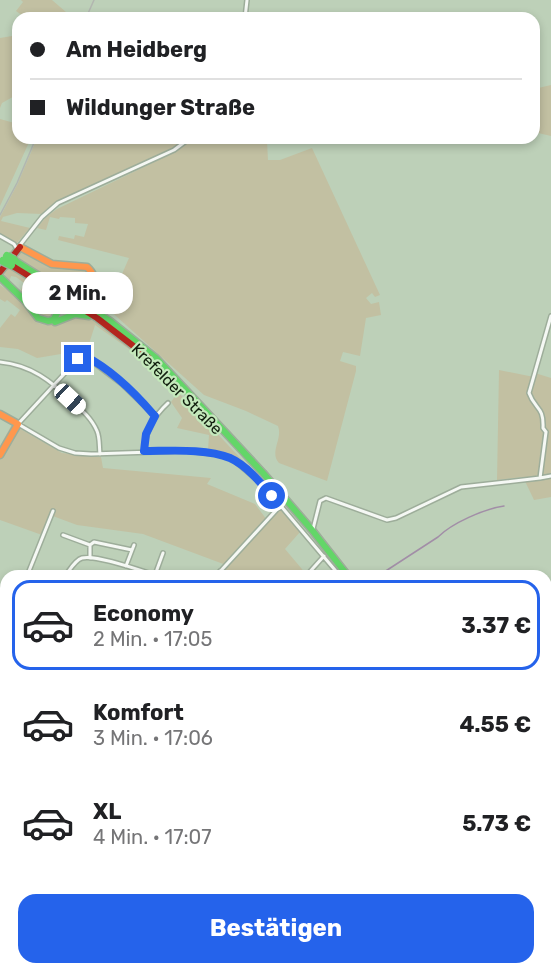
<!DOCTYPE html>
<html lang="de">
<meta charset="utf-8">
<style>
:root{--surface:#fff;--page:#f6f6f6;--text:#202124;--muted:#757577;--line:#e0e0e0;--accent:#2563eb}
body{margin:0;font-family:Rubik,sans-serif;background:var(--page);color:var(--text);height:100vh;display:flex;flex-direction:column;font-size:22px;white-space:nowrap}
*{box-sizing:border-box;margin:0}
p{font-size:20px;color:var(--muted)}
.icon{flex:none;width:33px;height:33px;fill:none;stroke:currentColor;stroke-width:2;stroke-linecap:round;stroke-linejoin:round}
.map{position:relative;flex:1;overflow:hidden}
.panel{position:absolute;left:0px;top:570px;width:552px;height:405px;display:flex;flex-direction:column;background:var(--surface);border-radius:18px 18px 0 0;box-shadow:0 3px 9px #0003}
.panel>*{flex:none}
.hud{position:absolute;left:12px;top:12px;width:528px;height:132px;border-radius:18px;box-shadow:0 3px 9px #0003;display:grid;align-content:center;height:132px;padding:0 18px;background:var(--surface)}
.end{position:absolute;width:27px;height:27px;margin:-14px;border:8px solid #2563eb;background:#fff;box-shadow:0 0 0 3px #fff}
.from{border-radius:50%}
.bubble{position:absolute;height:42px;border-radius:18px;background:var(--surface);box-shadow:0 3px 9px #0003;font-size:20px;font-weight:700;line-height:42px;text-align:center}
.car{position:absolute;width:18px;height:36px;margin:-18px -9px;border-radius:8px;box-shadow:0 0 4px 2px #0007;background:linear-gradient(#fff 24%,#345 0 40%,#fff 0 76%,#345 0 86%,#fff 0)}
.hud b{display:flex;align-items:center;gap:21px;height:57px;font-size:22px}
.hud b+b{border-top:2px solid var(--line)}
.hud i{width:15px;height:15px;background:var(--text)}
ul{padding:10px 0 0;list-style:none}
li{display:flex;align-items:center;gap:18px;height:90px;margin:0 12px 9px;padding:0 6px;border:3px solid transparent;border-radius:18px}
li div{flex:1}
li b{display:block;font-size:22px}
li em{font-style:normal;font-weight:700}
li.current{border-color:var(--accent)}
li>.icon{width:54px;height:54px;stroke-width:1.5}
.primary-button{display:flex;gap:12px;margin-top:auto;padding:12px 18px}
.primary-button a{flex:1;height:69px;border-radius:18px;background:var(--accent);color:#fff;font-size:24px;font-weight:700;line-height:69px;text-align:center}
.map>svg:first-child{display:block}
.green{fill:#c2c0a2}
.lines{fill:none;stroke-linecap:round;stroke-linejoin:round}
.stream{stroke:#a28ea7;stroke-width:1.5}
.street-casing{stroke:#9dad9a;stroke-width:6}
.fast-casing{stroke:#9dad9a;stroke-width:9}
.slow-casing{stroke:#9dad9a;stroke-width:9}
.jam-casing{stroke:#9dad9a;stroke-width:9}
.street{stroke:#f5f8f4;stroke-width:3}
.fast{stroke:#63d668;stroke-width:6}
.slow{stroke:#ff974d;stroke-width:6}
.jam{stroke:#b3261e;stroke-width:6}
.tram{stroke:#b2b6b0;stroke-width:1.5}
.fast-bridge-casing{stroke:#9dad9a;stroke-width:10;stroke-linecap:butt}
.fast-bridge{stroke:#63d668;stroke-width:8}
.route{stroke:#2563eb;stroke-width:8}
.labels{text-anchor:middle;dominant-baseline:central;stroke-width:4.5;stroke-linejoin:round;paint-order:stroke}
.street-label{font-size:16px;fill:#111e0e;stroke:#c4e8bb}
</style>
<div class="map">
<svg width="551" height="975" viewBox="0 0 551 975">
<rect width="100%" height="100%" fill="#bdd0b8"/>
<path class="green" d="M21 0H52L73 18H26L16 11 23 2Z
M12 36 18 40V94L2 103 0 108V38Z
M551 85V136L534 132V89Z
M0 119 18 124V138H31L0 206Z
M37 138H60L72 142 79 138H186L173 149 60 201 42 214 17 213 3 217 1 221 30 228 16 244 0 236V217L18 183Z
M228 138H259V142L267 141 268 160H280L312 148 380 295 375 297 372 293 366 298 371 304 379 302 381 315 366 318 360 356 343 352 340 361 356 366V371L327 481 279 463C269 452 283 439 278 426L246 411 204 395 107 308 129 258 58 240 59 236 74 239 75 235 84 237 88 224 75 223V218L60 217 59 219 50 217 46 230 37 228 46 217 57 209 177 151 193 139Z
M21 252 42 263 80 268 88 272 91 281 85 290 71 291 15 257Z
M7 267 51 295 56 300 58 310 55 315C37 327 28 304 20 292L24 283 16 277 11 276 9 282 17 288 16 290C8 283 0 278 7 267Z
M0 285 15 295 36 322C56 331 61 317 80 317 100 318 135 350 150 364L95 325 89 344 77 345 67 353 37 358 18 349 0 347V328L11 314 15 317 20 310 7 300 5 302 0 299Z
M499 370 534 377 535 373 551 378V497L534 500 523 477 497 480Z
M178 392 260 479 231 457 208 450 209 435 177 428 182 418 171 402Z
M12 424 62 453 101 457 103 468 211 478 207 484 255 504 267 520 281 508 299 528 300 532 285 549 307 575 231 576 221 572 226 565 143 534 77 525 50 515 42 535 0 520V446Z
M0 771 6 773V906L0 907Z
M0 909H6V969H87L69 975H0Z"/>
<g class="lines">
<path class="stream" d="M378 576 438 537C452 523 484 509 504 506
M122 975 125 969"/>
<defs>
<path id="street" d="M245 18 247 0
M0 236 14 244 17 249
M20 245 42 217 58 203 174 150 190 138
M0 362C31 365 51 381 73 402 82 410 92 419 97 431 100 438 99 446 100 454
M155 416 122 384 85 356 78 359 18 424 59 448 75 453 91 454 184 451 214 454 230 457 264 486 340 576
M546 432 543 428C544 406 535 410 529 393L551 316
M144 451C146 430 153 417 168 403
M540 478 551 476
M313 529 320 501 326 498 387 520 396 518 461 487 540 478 546 432
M63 535 90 545V558
M90 545 94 542 132 550
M126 566 134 545
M220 571 232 576
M155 575 163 553
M27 576 53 511
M65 576C69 571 75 560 82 558 96 554 142 571 158 576
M216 576 281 505
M306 576 324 556
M0 614 6 605
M546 616 551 620
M0 620 6 623
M546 650 551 643
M0 657 6 660
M546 682 551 672
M0 697 6 682
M0 732 6 734
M546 733 551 735
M6 762 3 770 6 771
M0 908 6 907
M546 931 551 928
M86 969 90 975
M178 969 182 975
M391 969 395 975
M155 975 158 969
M411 975 412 969
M460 975 468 969
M494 975 502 969"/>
<path id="fast" d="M14 260 110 321 156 358 263 473 312 530 348 576
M0 277 25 301 38 318 48 321 53 320C61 309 61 304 53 293
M70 292H84L89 288 92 281
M55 322 75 314 89 316"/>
<path id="slow" d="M20 247 52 264 87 267C102 280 89 294 101 311
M0 414 18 424 0 455
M546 837 551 843"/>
<path id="jam" d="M11 265 97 318 149 358
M0 272 20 247"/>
</defs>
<use href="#street" class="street-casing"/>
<use href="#fast" class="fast-casing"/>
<use href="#slow" class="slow-casing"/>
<use href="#jam" class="jam-casing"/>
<use href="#street" class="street"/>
<use href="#fast" class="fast"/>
<use href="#slow" class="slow"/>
<use href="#jam" class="jam"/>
<path class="tram" d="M86 18 94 0
M0 215 17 183 36 138"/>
<defs>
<path id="fast-bridge" d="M7 256 14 260
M3 261 11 265"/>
</defs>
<use href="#fast-bridge" class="fast-bridge-casing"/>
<use href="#fast-bridge" class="fast-bridge"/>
</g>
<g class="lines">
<path class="route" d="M78 359 85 356C110 369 135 393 153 414L155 416 146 434 144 451C169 451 206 448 230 458 246 465 261 483 272 496"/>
</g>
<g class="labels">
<g class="street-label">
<text transform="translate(177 389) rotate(45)">Krefelder Straße</text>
</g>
</g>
</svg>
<i class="end from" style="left:272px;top:496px"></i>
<i class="end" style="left:78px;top:359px"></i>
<div class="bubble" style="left:22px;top:272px;width:111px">2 Min.</div>
<i class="car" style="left:70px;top:399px;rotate:133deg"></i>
<div class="hud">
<b><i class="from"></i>Am Heidberg</b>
<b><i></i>Wildunger Straße</b>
</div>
<section class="panel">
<ul>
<li class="current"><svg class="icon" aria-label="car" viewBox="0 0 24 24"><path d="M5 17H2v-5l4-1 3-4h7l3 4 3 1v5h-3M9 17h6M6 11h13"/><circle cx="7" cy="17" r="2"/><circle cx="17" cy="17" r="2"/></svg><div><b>Economy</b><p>2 Min. · 17:05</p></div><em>3.37 €</em></li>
<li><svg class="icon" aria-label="car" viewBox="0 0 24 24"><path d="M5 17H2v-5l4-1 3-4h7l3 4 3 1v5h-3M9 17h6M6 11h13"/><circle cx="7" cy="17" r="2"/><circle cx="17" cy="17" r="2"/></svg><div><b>Komfort</b><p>3 Min. · 17:06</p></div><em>4.55 €</em></li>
<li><svg class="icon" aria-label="car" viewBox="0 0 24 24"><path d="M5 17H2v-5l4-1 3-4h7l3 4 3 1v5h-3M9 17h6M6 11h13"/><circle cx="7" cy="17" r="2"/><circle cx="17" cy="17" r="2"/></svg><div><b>XL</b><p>4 Min. · 17:07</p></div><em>5.73 €</em></li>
</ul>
<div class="primary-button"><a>Bestätigen</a></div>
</section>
</div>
